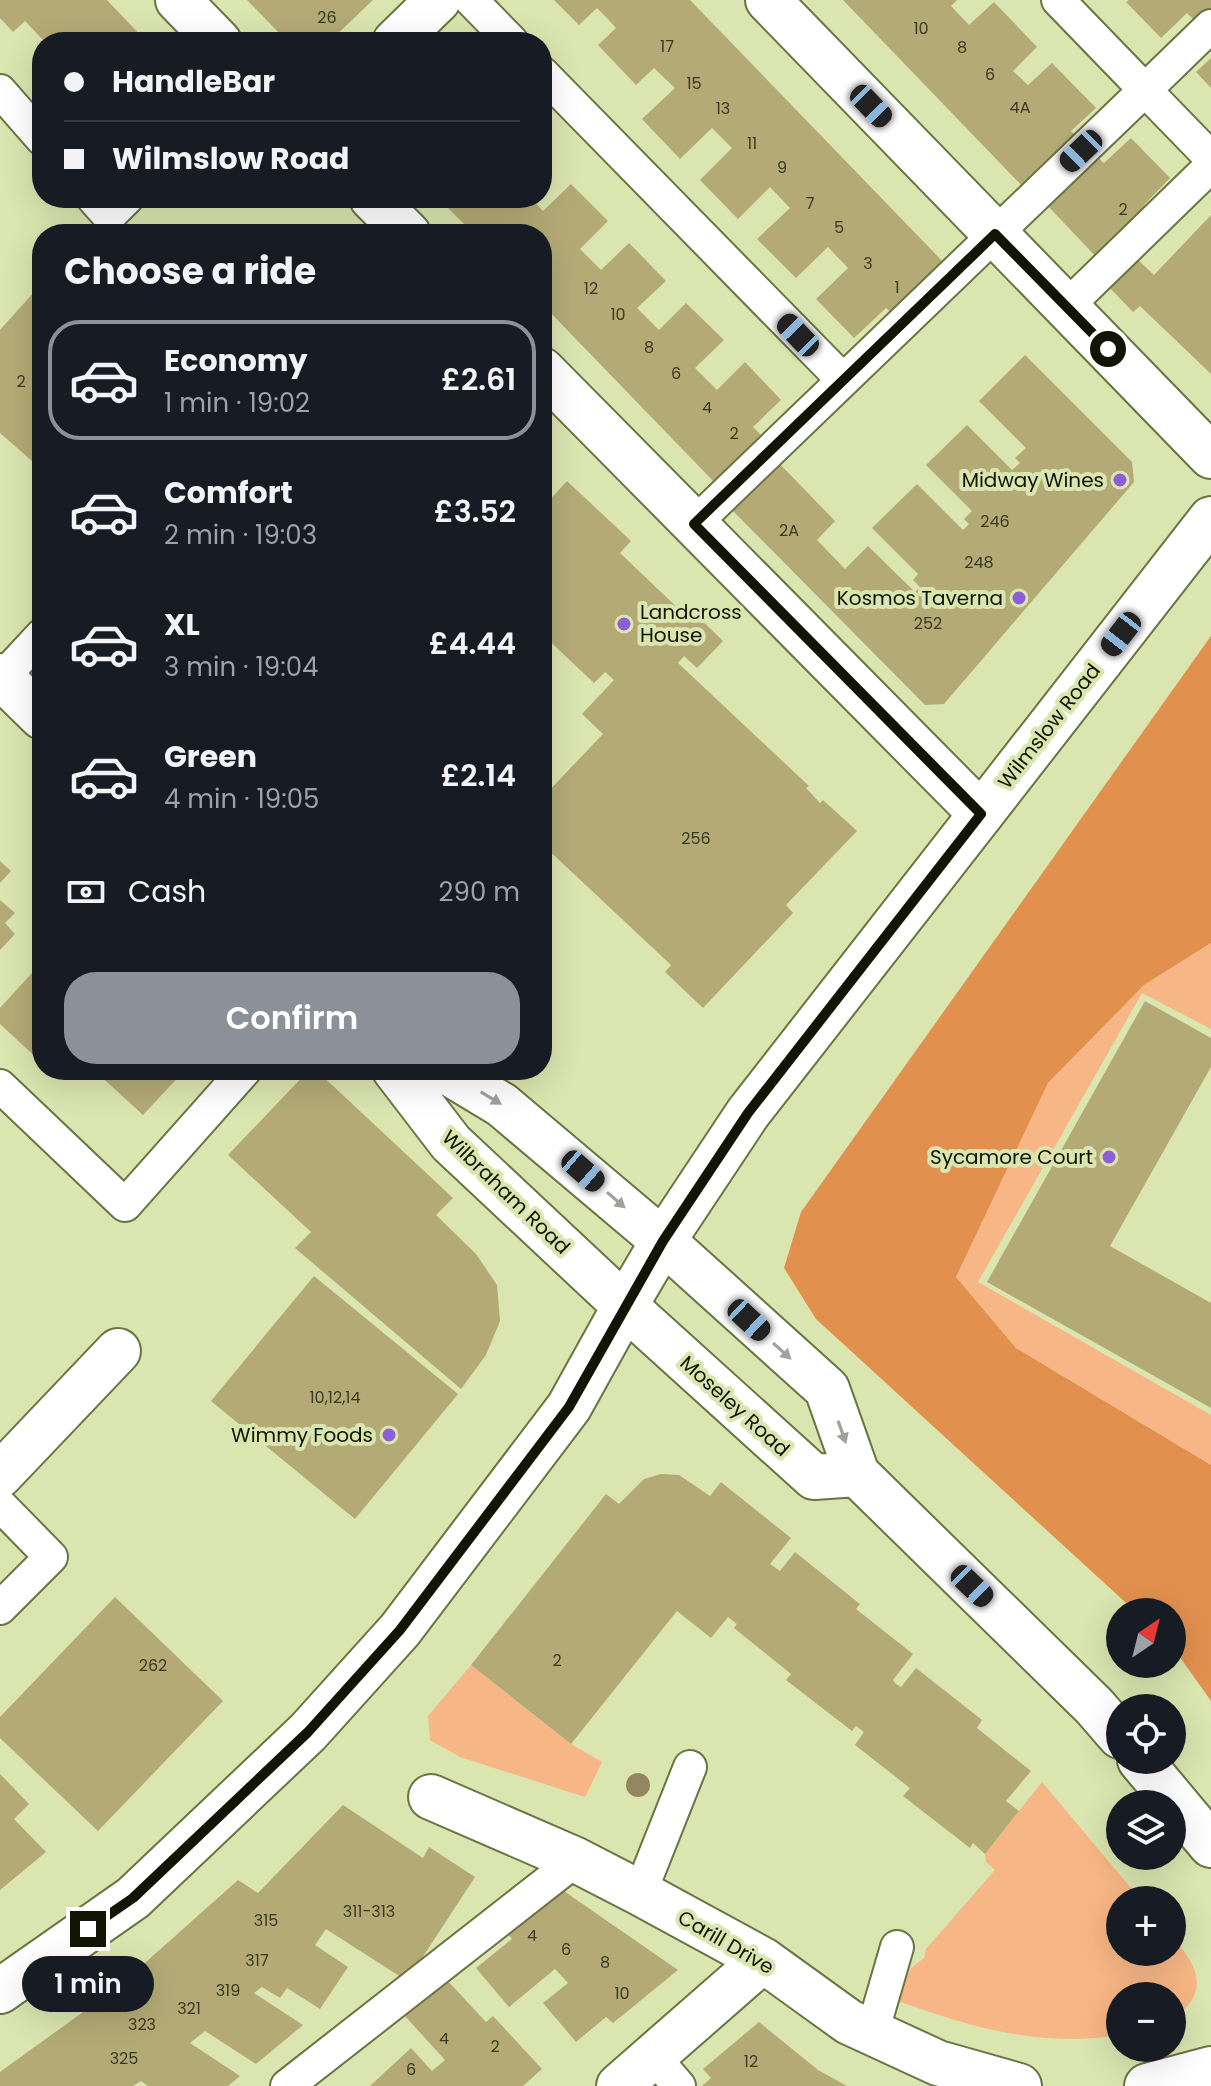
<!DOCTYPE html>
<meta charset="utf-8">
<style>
:root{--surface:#171b24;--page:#242831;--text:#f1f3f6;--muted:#9ea1a6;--line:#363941;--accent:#8c9099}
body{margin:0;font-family:Poppins,sans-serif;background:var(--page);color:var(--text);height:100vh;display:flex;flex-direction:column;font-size:30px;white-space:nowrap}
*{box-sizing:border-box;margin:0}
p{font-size:26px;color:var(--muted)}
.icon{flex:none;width:44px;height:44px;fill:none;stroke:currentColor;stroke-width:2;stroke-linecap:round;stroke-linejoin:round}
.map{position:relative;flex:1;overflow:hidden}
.panel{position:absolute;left:32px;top:224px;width:520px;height:856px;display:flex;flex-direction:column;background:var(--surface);border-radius:32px;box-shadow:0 8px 32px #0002}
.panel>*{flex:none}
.top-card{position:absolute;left:32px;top:32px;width:520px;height:176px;border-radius:32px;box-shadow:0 8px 32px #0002;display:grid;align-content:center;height:176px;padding:0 32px;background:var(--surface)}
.needle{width:52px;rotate:35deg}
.tools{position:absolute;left:1106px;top:1598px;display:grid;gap:16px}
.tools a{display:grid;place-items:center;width:80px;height:80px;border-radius:50%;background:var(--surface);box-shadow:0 8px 32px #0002;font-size:40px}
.end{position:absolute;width:36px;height:36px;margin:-18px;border:10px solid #121503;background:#fff;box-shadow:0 0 0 4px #fff}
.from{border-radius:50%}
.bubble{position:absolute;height:56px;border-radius:28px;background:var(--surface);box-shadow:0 8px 32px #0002;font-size:26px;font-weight:600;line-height:56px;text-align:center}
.car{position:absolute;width:24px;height:48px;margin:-24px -12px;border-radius:10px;box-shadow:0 0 6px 2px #0007;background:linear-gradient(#222 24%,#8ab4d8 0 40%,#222 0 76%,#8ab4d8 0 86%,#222 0)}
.top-card b{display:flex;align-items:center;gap:28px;height:76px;font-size:30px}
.top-card b+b{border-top:2px solid var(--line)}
.top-card i{width:20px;height:20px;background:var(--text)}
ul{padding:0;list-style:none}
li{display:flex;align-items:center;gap:24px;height:120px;margin:0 16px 12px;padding:0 16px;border:4px solid transparent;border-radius:32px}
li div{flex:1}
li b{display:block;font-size:30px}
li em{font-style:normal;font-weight:600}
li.selected{border-color:var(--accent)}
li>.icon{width:72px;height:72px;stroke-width:1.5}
h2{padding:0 32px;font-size:36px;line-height:96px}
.pay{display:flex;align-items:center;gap:20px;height:88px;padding:0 32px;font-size:30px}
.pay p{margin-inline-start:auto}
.cta{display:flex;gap:16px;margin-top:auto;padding:16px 32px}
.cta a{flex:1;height:92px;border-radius:32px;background:var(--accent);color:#fff;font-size:32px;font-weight:600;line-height:92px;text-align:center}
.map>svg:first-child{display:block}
.green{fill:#f7b685}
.forest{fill:#e2904e}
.building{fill:#b4aa76}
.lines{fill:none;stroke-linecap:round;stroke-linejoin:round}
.service-casing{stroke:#6a7443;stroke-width:36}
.minor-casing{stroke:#6a7443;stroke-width:48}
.secondary-casing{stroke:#6a7443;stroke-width:48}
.trunk-casing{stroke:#6a7443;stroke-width:48}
.service{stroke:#fff;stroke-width:32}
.minor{stroke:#fff;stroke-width:44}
.secondary{stroke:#fff;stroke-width:44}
.trunk{stroke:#fff;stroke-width:44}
.tree{fill:#94865f}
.oneway{fill:#a0a19a}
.route{stroke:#121503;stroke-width:10}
.poi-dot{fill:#8c5ed8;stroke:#dae5b0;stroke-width:3}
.labels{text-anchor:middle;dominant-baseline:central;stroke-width:8;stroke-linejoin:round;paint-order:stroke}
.number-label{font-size:16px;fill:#3a3a20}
.poi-label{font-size:20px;fill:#121503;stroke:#dae5b0;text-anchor:end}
.street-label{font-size:20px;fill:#121503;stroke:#dae5b0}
</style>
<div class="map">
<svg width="1211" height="2086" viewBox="0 0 1211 2086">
<rect width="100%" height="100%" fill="#dae5b0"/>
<path class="green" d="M1211 943V1029L1142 993 978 1282 1211 1415V1465L1016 1348 956 1277 1048 1083 1144 985Z
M471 1665 571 1744 602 1762 585 1797 460 1757 430 1740 428 1716Z
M1042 1782 1141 1900H1120V1952H1172V1936C1199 1968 1211 1992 1172 2020V1996H1120V2035C1040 2048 970 2027 895 2000L911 1968 924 1958 926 1949 995 1870 986 1862 985 1854Z"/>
<path class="forest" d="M1211 636V943L1144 985 1048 1083 956 1277 1016 1348 1211 1465V1701L1172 1646V1612H1136L816 1319 784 1268 801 1212Z"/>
<path class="building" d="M0 0H107L147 42H45L25 21 13 32 0 18Z
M247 0H373L329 42H288Z
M554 0H690L948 267 896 317 886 308 854 338 816 299 848 268 828 247 796 278 757 239 790 208 770 187 738 219 700 180 732 148 712 128 680 159 642 119 675 88 654 68 636 85 598 45 616 28 607 18 597 8 579 25Z
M843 0H957L951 6 969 25 994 2 1037 47 1013 71 1028 85 1052 63 1096 108 1071 131 1079 139 1026 190Z
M1129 0H1211V13L1199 25 1187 13 1161 38 1126 2Z
M1211 58V88L1196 72Z
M1131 138 1170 178 1144 205 1152 213 1101 262 1046 204 1096 156 1104 163Z
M571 184 608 221 580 249 601 270 629 243 666 281 637 308 659 330 686 303 724 340 695 368 717 390 745 362 781 400 753 427 764 438 716 484 542 304V234H474L438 198H531L543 211Z
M1211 215V374L1140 306 1133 312 1107 285 1136 258 1154 275Z
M42 283V466L40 468 0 433V330Z
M1025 355 1132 462 1134 482 944 704 925 705 728 506 775 459 835 521 817 540 845 569 868 546 915 592 920 587 913 580 918 574 872 528 917 484 963 530 969 524 964 519 972 511 926 465 967 425 1012 470 1020 463 1015 458 1026 448 979 401Z
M567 481 631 541 620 553 683 613 688 607 723 641 697 668 684 656 678 663 809 786 806 788 820 803 823 800 857 831 786 905 793 913 703 1008 665 972 671 965 542 844V798L603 734 582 714 614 680 605 672 594 683 542 634V508Z
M0 861 11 871 0 883Z
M0 900 15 913 5 923 15 934 0 950Z
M42 962V1063L0 1024V1008Z
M1145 1001 1211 1038V1067L1110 1246 1211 1303V1408L987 1282Z
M94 1070H185L143 1115Z
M309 1070H316L453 1198 436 1215 476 1254 497 1285 500 1321 486 1355 461 1389 295 1248 311 1232 228 1155Z
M314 1276 458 1394 355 1519 211 1401Z
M661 1474 679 1475 710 1496 721 1482 791 1538 770 1564 780 1571 795 1552 860 1604 856 1609 913 1654 893 1680 896 1684 901 1687 916 1668 982 1720 977 1728 1031 1771 1006 1801 1019 1811 985 1854 973 1843 970 1848 903 1796 910 1788 855 1745 864 1732 856 1726 852 1731 786 1680 791 1674 734 1628 737 1624 728 1617 711 1638 677 1611 571 1744 471 1665 606 1494 619 1504 644 1479Z
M115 1597 223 1701 98 1831 0 1738V1717Z
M0 1774 29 1804 14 1819 46 1852 0 1890Z
M343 1805 423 1858 429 1847 475 1877 407 1981 326 1929 315 1945 348 1967 320 2009 287 1988 280 1998 262 1987 254 1993 303 2025 256 2064 205 2031 190 2043 240 2076 228 2086H148L141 2081 133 2086H0V2072L119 1986 238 1880 258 1893Z
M558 1887 678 1970 613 2023 606 2017 576 2042 543 2003 568 1983 555 1969 509 2007 476 1968 512 1939 505 1931Z
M446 1979 486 2022 493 2016 542 2069 523 2086H370L411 2048 432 2071 445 2060 405 2016Z
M759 2022 818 2070 847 2086H702L711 2078 703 2069Z"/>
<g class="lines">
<defs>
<path id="service" d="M471 0 512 42
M1211 26 1145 90 1211 158
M542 73 843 380
M0 91 42 139
M93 198 109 216 127 198
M1066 307 1211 166
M694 524 1145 90 1058 0
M2 678 42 635
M0 1086 125 1205 245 1070
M0 1505 51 1557 0 1608
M640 1893 690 1767
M872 2033 897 1947
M653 2056 679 2086
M287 2086 576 1860"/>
<path id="minor" d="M178 0 219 42
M768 0 1211 456
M395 42 438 0
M372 198 408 234
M542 370 981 814
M0 1475 118 1351
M431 1797 576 1860 640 1893 763 1960 849 2022 938 2063 1019 2086
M619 2086 763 1960
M1147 2086 1211 2069"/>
<path id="secondary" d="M663 1241 827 1389 857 1474 1094 1706 1120 1736
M1140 1760 1211 1845
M0 1991 133 1898 308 1732 400 1630 569 1407 625 1306 814 1477 857 1474"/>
<path id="trunk" d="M0 676 42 717
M395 1070 451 1143 625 1306 663 1241 748 1113 1211 519
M444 1070 502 1105 663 1241"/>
</defs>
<use href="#service" class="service-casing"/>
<use href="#minor" class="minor-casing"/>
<use href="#secondary" class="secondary-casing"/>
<use href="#trunk" class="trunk-casing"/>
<use href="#service" class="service"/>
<use href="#minor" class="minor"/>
<use href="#secondary" class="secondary"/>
<use href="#trunk" class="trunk"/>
</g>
<circle class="tree" cx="638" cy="1785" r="12"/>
<defs><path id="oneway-solid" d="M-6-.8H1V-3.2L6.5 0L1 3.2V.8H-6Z" transform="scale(2)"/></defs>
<g class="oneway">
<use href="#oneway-solid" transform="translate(491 1098) rotate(31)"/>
<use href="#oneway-solid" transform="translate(616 1200) rotate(41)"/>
<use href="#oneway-solid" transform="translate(782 1351) rotate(42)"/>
<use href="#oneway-solid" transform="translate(842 1432) rotate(71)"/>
</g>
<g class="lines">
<path class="route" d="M88 1929 133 1898 308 1732 400 1630 569 1407 663 1241 748 1113 981 814 694 524 995 234 1108 349"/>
</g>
<g class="poi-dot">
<circle cx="1120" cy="480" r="8"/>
<circle cx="1019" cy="598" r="8"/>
<circle cx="624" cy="624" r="8"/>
<circle cx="1109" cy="1157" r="8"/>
<circle cx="389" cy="1435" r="8"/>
</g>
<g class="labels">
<g class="number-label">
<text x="327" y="17">26</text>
<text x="921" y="28">10</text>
<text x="667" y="46">17</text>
<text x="962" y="47">8</text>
<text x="990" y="74">6</text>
<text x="694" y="83">15</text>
<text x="1020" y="107">4A</text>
<text x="723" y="108">13</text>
<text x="752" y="143">11</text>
<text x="782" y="167">9</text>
<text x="810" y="203">7</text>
<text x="1123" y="209">2</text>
<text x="839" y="227">5</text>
<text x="868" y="263">3</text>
<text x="897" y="287">1</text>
<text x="591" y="288">12</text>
<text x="618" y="314">10</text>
<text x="649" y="347">8</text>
<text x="676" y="373">6</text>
<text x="21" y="381">2</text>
<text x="707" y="407">4</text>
<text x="734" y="433">2</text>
<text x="995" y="521">246</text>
<text x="789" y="530">2A</text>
<text x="979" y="562">248</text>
<text x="928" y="623">252</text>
<text x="696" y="838">256</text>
<text x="335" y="1397">10,12,14</text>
<text x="557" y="1660">2</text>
<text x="153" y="1665">262</text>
<text x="369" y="1911">311-313</text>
<text x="266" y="1920">315</text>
<text x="532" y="1935">4</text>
<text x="566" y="1949">6</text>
<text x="257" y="1960">317</text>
<text x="605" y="1962">8</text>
<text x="228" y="1990">319</text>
<text x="622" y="1993">10</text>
<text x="189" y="2008">321</text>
<text x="142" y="2024">323</text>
<text x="444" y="2038">4</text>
<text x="495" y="2046">2</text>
<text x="124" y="2058">325</text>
<text x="751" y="2061">12</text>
<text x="411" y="2069">6</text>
</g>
<g class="poi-label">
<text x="1104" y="480">Midway Wines</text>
<text x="1003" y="598">Kosmos Taverna</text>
<text x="640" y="612" text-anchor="start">Landcross<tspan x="640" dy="23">House</tspan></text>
<text x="1093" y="1157">Sycamore Court</text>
<text x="373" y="1435">Wimmy Foods</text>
</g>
<g class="street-label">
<text transform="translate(1049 726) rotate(-52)">Wilmslow Road</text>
<text transform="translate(506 1192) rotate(44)">Wilbraham Road</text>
<text transform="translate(735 1406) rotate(42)">Moseley Road</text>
<text transform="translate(726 1942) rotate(30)">Carill Drive</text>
</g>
</g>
</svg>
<div class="tools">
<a><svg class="needle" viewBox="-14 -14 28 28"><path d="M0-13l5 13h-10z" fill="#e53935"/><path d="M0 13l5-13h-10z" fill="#9ea1a6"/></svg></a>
<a><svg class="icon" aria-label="locate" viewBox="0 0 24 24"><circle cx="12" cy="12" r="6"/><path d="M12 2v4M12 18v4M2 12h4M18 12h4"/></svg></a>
<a><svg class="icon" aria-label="layers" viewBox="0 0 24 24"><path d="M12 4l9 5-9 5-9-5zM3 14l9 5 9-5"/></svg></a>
<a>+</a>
<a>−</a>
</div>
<i class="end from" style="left:1108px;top:349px"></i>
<i class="end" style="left:88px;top:1929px"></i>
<div class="bubble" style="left:22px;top:1956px;width:132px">1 min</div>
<i class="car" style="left:871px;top:106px;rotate:136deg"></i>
<i class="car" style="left:1081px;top:151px;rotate:226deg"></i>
<i class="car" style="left:798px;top:335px;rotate:316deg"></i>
<i class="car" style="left:1121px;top:634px;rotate:218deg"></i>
<i class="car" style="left:583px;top:1171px;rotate:131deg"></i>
<i class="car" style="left:749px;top:1320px;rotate:133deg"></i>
<i class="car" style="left:972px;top:1586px;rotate:134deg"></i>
<div class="top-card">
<b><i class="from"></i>HandleBar</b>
<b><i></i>Wilmslow Road</b>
</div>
<section class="panel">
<h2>Choose a ride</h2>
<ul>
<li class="selected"><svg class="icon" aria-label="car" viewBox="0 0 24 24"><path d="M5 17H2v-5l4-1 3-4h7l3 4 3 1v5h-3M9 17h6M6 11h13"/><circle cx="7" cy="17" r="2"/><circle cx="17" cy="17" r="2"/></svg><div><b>Economy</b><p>1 min · 19:02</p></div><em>£2.61</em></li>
<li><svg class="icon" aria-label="car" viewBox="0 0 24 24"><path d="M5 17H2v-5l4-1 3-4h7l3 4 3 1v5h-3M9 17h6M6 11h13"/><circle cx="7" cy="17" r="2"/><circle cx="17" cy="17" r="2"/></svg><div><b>Comfort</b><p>2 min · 19:03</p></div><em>£3.52</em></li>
<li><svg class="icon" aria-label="car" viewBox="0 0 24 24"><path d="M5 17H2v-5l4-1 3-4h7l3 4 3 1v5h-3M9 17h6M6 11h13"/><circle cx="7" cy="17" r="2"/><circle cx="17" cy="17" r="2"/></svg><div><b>XL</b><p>3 min · 19:04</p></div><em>£4.44</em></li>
<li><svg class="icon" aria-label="car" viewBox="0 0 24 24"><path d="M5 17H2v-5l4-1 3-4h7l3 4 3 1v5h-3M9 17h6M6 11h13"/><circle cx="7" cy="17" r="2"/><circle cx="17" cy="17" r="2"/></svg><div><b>Green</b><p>4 min · 19:05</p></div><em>£2.14</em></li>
</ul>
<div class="pay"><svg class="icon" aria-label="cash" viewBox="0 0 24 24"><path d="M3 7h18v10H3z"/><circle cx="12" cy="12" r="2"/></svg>Cash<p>290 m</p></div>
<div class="cta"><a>Confirm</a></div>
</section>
</div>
